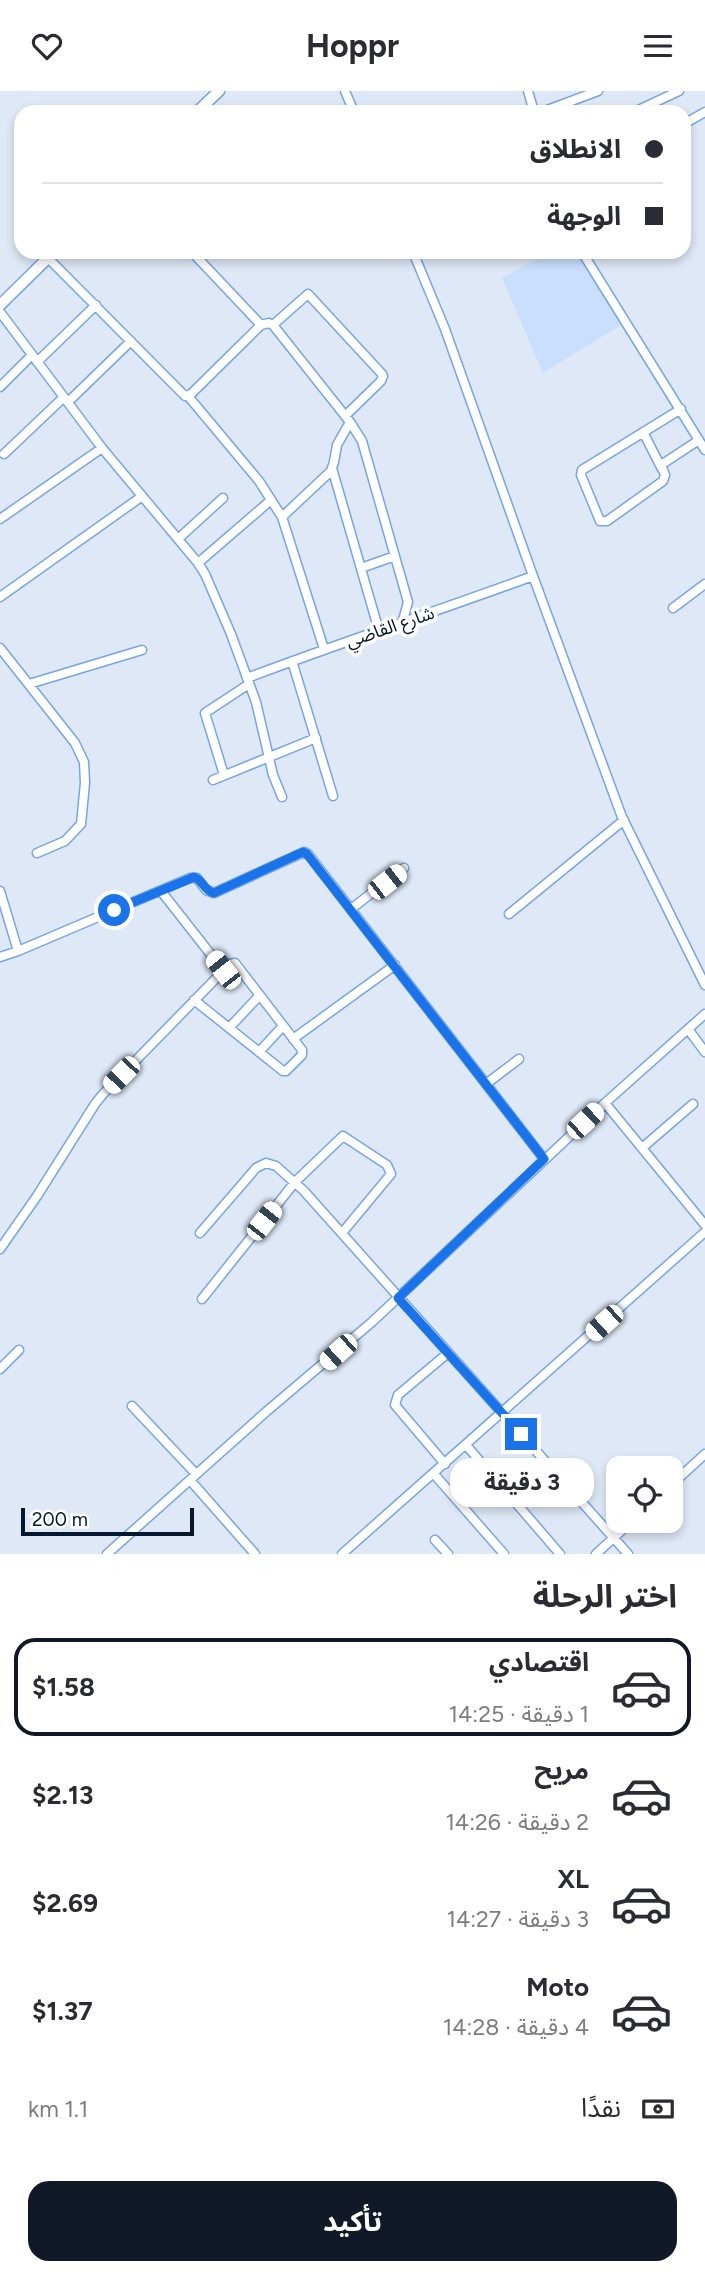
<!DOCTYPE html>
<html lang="ar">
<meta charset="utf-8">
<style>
:root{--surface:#fff;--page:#f7f7f7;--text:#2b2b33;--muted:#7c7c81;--line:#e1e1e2;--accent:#111827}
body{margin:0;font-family:Figtree,"Noto Sans Arabic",sans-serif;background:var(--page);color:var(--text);direction:rtl;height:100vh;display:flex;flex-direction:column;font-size:26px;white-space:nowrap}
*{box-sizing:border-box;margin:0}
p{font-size:23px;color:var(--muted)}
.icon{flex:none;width:38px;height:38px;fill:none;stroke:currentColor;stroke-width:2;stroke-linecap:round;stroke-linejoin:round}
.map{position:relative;height:1463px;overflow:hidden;direction:ltr}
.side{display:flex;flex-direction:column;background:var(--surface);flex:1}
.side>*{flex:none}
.top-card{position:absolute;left:14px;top:14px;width:677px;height:154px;border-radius:21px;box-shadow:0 4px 10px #0003;direction:rtl;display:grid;align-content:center;height:154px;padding:0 28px;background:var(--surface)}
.buttons{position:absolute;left:606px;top:1365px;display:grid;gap:14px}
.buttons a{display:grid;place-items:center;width:77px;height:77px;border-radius:14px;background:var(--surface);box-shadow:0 4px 10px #0003;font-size:35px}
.scale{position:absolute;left:21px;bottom:18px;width:173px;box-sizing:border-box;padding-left:7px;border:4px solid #061730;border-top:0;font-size:19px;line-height:24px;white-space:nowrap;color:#061730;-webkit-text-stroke:5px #fff;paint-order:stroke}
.end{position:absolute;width:32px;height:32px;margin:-16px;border:9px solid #1a73e8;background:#fff;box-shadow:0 0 0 4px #fff}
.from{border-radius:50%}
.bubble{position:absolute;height:49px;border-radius:21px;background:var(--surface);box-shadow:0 4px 10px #0003;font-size:23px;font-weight:700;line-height:49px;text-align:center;direction:rtl}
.car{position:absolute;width:21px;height:42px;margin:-21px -10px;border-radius:9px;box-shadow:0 0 5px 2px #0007;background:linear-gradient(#fff 24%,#345 0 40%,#fff 0 76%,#345 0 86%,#fff 0)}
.top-card b{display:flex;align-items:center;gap:24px;height:66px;font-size:26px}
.top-card b+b{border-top:2px solid var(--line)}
.top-card i{width:18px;height:18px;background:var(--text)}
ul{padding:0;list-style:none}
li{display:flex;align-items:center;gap:21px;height:98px;margin:0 14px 10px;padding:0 14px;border:4px solid transparent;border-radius:21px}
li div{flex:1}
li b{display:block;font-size:26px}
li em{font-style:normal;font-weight:700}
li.on{border-color:var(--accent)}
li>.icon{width:63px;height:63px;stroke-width:1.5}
h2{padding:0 28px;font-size:32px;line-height:84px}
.pay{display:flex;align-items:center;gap:18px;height:77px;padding:0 28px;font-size:26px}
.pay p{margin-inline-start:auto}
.action{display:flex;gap:14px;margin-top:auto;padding:14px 28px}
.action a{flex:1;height:80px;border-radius:21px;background:var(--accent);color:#fff;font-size:28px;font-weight:700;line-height:80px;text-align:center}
header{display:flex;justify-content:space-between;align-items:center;height:91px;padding:0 28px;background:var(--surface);font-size:32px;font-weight:700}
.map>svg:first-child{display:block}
.built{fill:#cadffd}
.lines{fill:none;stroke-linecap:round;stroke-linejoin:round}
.minor-casing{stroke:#76a5e5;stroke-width:11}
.major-casing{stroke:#76a5e5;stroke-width:13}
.minor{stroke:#fff;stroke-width:8}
.major{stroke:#fff;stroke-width:10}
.route{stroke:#1a73e8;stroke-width:9}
.labels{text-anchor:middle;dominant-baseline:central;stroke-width:7;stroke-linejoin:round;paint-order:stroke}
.street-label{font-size:18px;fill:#061730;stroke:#fff}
</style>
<header><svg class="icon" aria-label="menu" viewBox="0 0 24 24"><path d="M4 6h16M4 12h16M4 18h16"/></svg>Hoppr<svg class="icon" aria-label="heart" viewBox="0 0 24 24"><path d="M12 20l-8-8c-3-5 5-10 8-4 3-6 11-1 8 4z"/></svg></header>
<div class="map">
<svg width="705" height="1463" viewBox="0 0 705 1463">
<rect width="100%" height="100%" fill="#dee8f6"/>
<path class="built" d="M550 161H576L621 234 543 282 502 187Z"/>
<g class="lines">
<defs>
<path id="minor" d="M345 0 354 21
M528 0 534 21
M542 21 598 0
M634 21 679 0
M684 33 705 21
M192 161 261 234
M413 161 445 238 533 485 622 726 705 894
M582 161 705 359
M48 167 185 305 191 303 261 234 269 232 273 234 350 331 362 350 408 511 402 533
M0 221 102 357 198 472 271 409
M273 234 308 203 382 283 383 285 381 290 345 325
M37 271 96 214
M0 296 32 264
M188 305 259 390 282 426 324 558
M68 311 131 250
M643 341 662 378
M4 363 64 306
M332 377 379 540
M282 426 331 380 334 371 337 354 350 331
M0 428 102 357
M600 430 581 384 582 379 681 318
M600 430H607L663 390 665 384 661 374 699 349
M178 448 223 407
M198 472 205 483 231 543 256 611 273 684 282 706
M361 477 395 465
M0 506 141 406
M673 517 705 493
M0 557 75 652 84 671 85 692 81 733 65 750 37 762
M292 570 333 705
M247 587C342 551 438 520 533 485
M29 593 142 559
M224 684 205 622 249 593
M213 689 316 647
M0 800 18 860
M161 800 223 879
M351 818 404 777
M509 823 624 729
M0 866 18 860 190 787H197L206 799 214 802 304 761 308 763 544 1068
M229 937 259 905
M688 938 705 961
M293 948 395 874
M259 961 283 935
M486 993 519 968
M605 1012 705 923
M642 1057 693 1013
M200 1142 256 1077 266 1072 276 1075 304 1100 628 1463
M0 1158 37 1105 95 1013 103 1003 230 873 235 872 302 959V964L286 980H283L194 909
M202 1208 295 1091 343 1045 387 1074 391 1083 342 1142
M0 1278 19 1259
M132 1315 196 1383
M466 1354 560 1463
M445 1373 395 1314 398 1304 448 1262
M434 1383 504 1463
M190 1389 255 1463
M670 1395 705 1363
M435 1449 448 1463
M107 1463 267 1320 372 1231 605 1012 705 1134
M342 1463 705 1141
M596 1463 632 1430"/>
<path id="major" d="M197 21 219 0
M0 214 54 161"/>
</defs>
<use href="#minor" class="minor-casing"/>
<use href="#major" class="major-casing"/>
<use href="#minor" class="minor"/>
<use href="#major" class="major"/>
</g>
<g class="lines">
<path class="route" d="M114 819 194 786C203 789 204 800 214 802L303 761 307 763 544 1068 398 1207 521 1343"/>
</g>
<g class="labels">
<g class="street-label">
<text transform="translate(390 536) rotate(-19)">شارع القاضي</text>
</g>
</g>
</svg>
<div class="buttons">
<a><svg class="icon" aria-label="locate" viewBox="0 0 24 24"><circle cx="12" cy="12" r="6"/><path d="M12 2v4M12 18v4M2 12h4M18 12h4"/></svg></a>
</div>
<div class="scale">200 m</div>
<i class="end from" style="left:114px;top:819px"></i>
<i class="end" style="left:521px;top:1343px"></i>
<div class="bubble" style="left:450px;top:1367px;width:144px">3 دقيقة</div>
<i class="car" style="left:387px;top:791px;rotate:52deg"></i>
<i class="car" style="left:223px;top:879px;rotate:322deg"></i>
<i class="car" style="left:121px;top:984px;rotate:224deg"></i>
<i class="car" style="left:585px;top:1030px;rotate:47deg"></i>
<i class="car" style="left:264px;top:1130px;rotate:38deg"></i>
<i class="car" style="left:604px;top:1232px;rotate:228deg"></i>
<i class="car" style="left:338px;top:1261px;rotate:228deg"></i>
<div class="top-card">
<b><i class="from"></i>الانطلاق</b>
<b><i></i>الوجهة</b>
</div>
</div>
<section class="side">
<h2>اختر الرحلة</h2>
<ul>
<li class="on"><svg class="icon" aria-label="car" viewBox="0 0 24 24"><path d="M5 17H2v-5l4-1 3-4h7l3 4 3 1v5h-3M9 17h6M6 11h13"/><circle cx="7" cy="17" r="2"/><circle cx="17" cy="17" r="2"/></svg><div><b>اقتصادي</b><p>1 دقيقة · 14:25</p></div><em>$1.58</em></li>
<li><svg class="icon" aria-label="car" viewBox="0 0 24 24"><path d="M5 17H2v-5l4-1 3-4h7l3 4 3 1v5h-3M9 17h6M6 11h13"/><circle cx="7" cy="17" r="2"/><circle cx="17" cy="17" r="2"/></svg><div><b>مريح</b><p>2 دقيقة · 14:26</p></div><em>$2.13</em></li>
<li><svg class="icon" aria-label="car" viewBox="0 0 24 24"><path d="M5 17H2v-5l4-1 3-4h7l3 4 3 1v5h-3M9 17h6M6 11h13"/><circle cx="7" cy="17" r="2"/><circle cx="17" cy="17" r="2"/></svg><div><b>XL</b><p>3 دقيقة · 14:27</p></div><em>$2.69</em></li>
<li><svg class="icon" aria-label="car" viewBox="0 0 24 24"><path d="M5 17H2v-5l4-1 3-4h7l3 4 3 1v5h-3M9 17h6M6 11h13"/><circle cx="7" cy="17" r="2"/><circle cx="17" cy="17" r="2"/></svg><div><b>Moto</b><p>4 دقيقة · 14:28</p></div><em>$1.37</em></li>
</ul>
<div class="pay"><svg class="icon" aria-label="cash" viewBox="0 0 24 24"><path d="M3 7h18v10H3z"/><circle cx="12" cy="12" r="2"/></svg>نقدًا<p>1.1 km</p></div>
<div class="action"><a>تأكيد</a></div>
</section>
